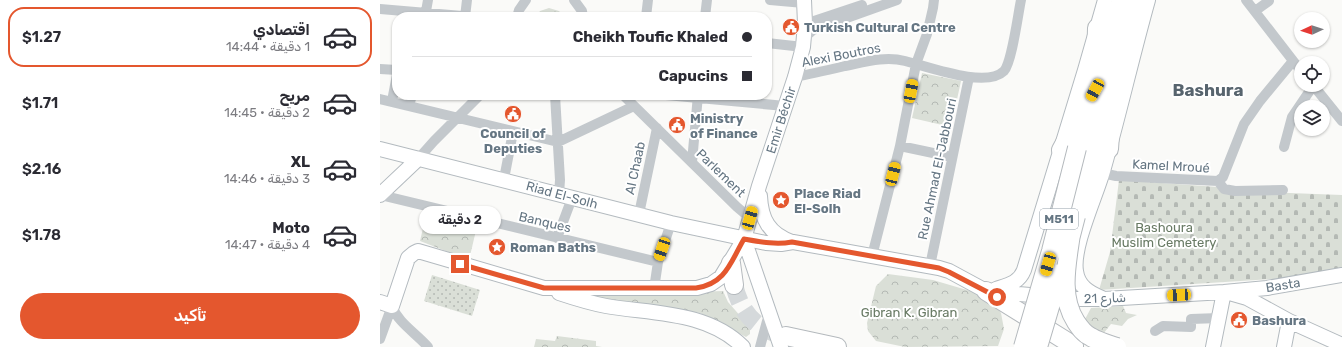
<!DOCTYPE html>
<html lang="ar">
<meta charset="utf-8">
<style>
:root{--surface:#fff;--page:#f7f7f7;--text:#2b2b33;--muted:#7c7c81;--line:#e1e1e2;--accent:#e4572e}
body{margin:0;font-family:Rubik,Cairo,sans-serif;background:var(--page);color:var(--text);direction:rtl;height:100vh;display:flex;flex-direction:column;font-size:15px;white-space:nowrap}
*{box-sizing:border-box;margin:0}
p{font-size:13px;color:var(--muted)}
.icon{flex:none;width:22px;height:22px;fill:none;stroke:currentColor;stroke-width:2;stroke-linecap:round;stroke-linejoin:round}
.map{position:relative;flex:1;overflow:hidden;direction:ltr}
.side{display:flex;flex-direction:column;background:var(--surface);width:380px}
.side>*{flex:none}
.guide{position:absolute;left:12px;top:12px;width:380px;height:88px;border-radius:16px;box-shadow:0 1px 3px #0004;direction:rtl;display:grid;align-content:center;height:88px;padding:0 20px;background:var(--surface)}
.needle{width:26px;rotate:267deg}
.controls{position:absolute;left:914px;top:12px;display:grid;gap:8px}
.controls a{display:grid;place-items:center;width:36px;height:36px;border-radius:50%;background:var(--surface);box-shadow:0 1px 3px #0004;font-size:20px}
.end{position:absolute;width:18px;height:18px;margin:-9px;border:5px solid #e4572e;background:#fff;box-shadow:0 0 0 2px #fff}
.from{border-radius:50%}
.bubble{position:absolute;height:28px;border-radius:14px;background:var(--surface);box-shadow:0 1px 3px #0004;font-size:13px;font-weight:600;line-height:28px;text-align:center;direction:rtl}
.car{position:absolute;width:12px;height:24px;margin:-12px -6px;border-radius:5px;box-shadow:0 0 3px 1px #0007;background:linear-gradient(#f5c518 24%,#345 0 40%,#f5c518 0 76%,#345 0 86%,#f5c518 0)}
.guide b{display:flex;align-items:center;gap:14px;height:38px;font-size:15px}
.guide b+b{border-top:1px solid var(--line)}
.guide i{width:10px;height:10px;background:var(--text)}
ul{padding:7px 0 0;list-style:none}
li{display:flex;align-items:center;gap:12px;height:60px;margin:0 8px 6px;padding:0 12px;border:2px solid transparent;border-radius:16px}
li div{flex:1}
li b{display:block;font-size:15px}
li em{font-style:normal;font-weight:600}
li.on{border-color:var(--accent)}
li>.icon{width:36px;height:36px;stroke-width:1.5}
.button{display:flex;gap:8px;margin-top:auto;padding:8px 20px}
.button a{flex:1;height:46px;border-radius:24px;background:var(--accent);color:#fff;font-size:16px;font-weight:600;line-height:46px;text-align:center}
main{display:flex;flex:1;min-height:0}
.map>svg:first-child{display:block}
.grass{fill:url(#grass-dots)}
.forest{fill:url(#forest-crowns)}
.cemetery{fill:url(#cemetery-stones)}
.lines{fill:none;stroke-linecap:round;stroke-linejoin:round}
.highway-tunnel{stroke:#d5d9db;stroke-width:18;stroke-dasharray:18 9;stroke-linecap:butt}
.secondary-casing{stroke:#b3babf;stroke-width:16}
.highway-casing{stroke:#b4b9bd;stroke-width:20}
.street{stroke:#c3c8cc;stroke-width:10}
.secondary{stroke:#fff;stroke-width:14}
.highway{stroke:#fff;stroke-width:18}
.highway-bridge-casing{stroke:#b4b9bd;stroke-width:20;stroke-linecap:butt}
.highway-bridge{stroke:#fff;stroke-width:18}
.route{stroke:#e4572e;stroke-width:5}
.labels{text-anchor:middle;dominant-baseline:central;stroke-width:4;stroke-linejoin:round;paint-order:stroke}
.shield{fill:#fff;stroke:#939fa8;stroke-width:1}
.shield-label{font-size:12px;font-weight:bold;fill:#657683}
.poi-label{font-size:13px;font-weight:bold;fill:#657683;stroke:#fff;text-anchor:start}
.street-label{font-size:13px;fill:#657683;stroke:#fff}
.park-label{font-size:13px;fill:#687a64;stroke:#fff}
.district-label{font-size:17px;font-weight:bold;fill:#57646e;stroke:#fff}
</style>
<main>
<div class="map">
<svg width="962" height="347" viewBox="0 0 962 347">
<defs>
<pattern id="grass-dots" width="8" height="8" patternUnits="userSpaceOnUse"><rect width="8" height="8" fill="#dadfd7"/><path d="M2 2h.1M6 6h.1" fill="none" stroke="#b4b9b4" stroke-width="1.8" stroke-linecap="round"/></pattern>
<pattern id="forest-crowns" width="20" height="18" patternUnits="userSpaceOnUse"><rect width="20" height="18" fill="#dadfd7"/><path d="M2 6a3 3 0 1 1 6 0M12 15a3 3 0 1 1 6 0" fill="none" stroke="#b4b9b4"/></pattern>
<pattern id="cemetery-stones" width="16" height="16" patternUnits="userSpaceOnUse"><rect width="16" height="16" fill="#dadfd7"/><path d="M2 7V4a2 2 0 0 1 4 0v3zM10 15v-3a2 2 0 0 1 4 0v3z" fill="#b4b9b4"/></pattern>
</defs>
<rect width="100%" height="100%" fill="#fafaf8"/>
<path class="grass" d="M52 275 100 290 92 316 44 301Z"/>
<path class="forest" d="M169 8 179 11 184 17H156L160 11Z
M542 73 581 81 571 127 532 118Z
M47 211 98 222 89 260 40 241Z
M508 274 553 280 597 293 612 300 621 313 624 329 618 346 525 347 496 341 488 331 487 323 496 286Z
M343 291 348 302 370 327V334L366 337 320 313 202 296Z
M743 306 746 313 757 315 748 319 742 326 731 324 723 334 704 321 711 308Z
M177 336 216 341V346L222 347H154L156 339 175 341Z"/>
<path class="cemetery" d="M739 180 838 187 881 192 962 195V268L909 278 719 290 730 252Z"/>
<g class="lines">
<path class="highway-tunnel" d="M354 285C361 313 375 329 403 335"/>
<defs>
<path id="secondary" d="M0 149 291 223 386 243 401 244 413 242 559 268 569 271 606 291 696 299H724L844 292 887 288 962 275
M0 195 38 159
M380 196C381 219 389 234 412 242
M364 239 401 347
M616 289C628 285 639 283 644 270L705 70 725 0
M179 293C194 298 210 303 226 306 273 314 327 311 363 347
M853 294 867 298 909 321 962 345
M722 298C709 293 698 286 696 271 692 247 716 196 723 171 739 115 752 57 768 0
M0 302 12 306 28 258 34 253 38 251 164 288H317L331 284 341 277 364 239 379 186 415 77 423 47 425 24 424 0
M833 347 844 292
M904 347 909 321"/>
<path id="highway" d="M716 64 717 28
M697 148 741 0
M729 149 731 120
M681 150 698 119
M696 216 758 0
M351 263 354 285
M606 291 694 346
M406 336 457 347"/>
</defs>
<use href="#secondary" class="secondary-casing"/>
<use href="#highway" class="highway-casing"/>
<path class="street" d="M194 0 202 11 203 17
M390 0 424 3
M866 0 921 71
M0 9 94 17
M875 11 889 1
M45 17 48 0
M85 17 87 0
M137 17 139 10 146 0
M266 17 268 0
M325 17 327 0
M425 24 482 5
M424 38 433 30 517 0
M387 43 423 47
M0 69 17 70
M415 77C431 74 448 70 465 66 485 62 505 56 525 61 547 66 606 89 624 71 632 62 638 14 641 0
M933 85 962 121
M175 95 180 180 179 194
M243 95 357 207 370 218
M286 95 405 106
M0 99 178 142 254 106
M12 101 17 75
M29 106 32 95
M520 146 572 157
M904 147 912 117 933 86
M38 159 54 141 100 95
M312 162 318 95
M722 173 736 176 838 181
M124 179 133 132
M838 181 843 177 864 124 880 101 913 61
M838 181 844 189 855 191 903 190
M1 195 278 262
M259 214 277 128
M177 238 192 198
M492 256 520 146 536 64 547 34 553 8 554 0
M550 266 589 77
M274 289 278 262 291 223
M12 306C18 323 36 333 48 347
M775 331 783 326 811 327V319L839 318
M0 339 12 306
M380 347 387 321"/>
<use href="#secondary" class="secondary"/>
<use href="#highway" class="highway"/>
<defs>
<path id="highway-bridge" d="M691 234C687 263 679 296 696 322 700 328 704 334 711 337 719 342 728 344 737 347
M688 247 696 216
M643 347 671 251 697 148
M658 347 680 273"/>
</defs>
<use href="#highway-bridge" class="highway-bridge-casing"/>
<use href="#highway-bridge" class="highway-bridge"/>
</g>
<g class="lines">
<path class="route" d="M80 264 164 288H316C346 284 351 261 364 239 381 242 396 245 412 242L559 268 569 272 617 297"/>
</g>
<defs>
<symbol id="civic-disc" viewBox="-11 -11 22 22"><circle r="9.5" fill="#e4572e" stroke="#fff"/><path d="M-.6-6.5H3V-4.5H.6V-3L4-1V1h2V6H-6V1h2V-1L-.6-3ZM-1.2 2.5V6h2.4V2.5Z" fill="#fff"/></symbol>
<symbol id="sight-disc" viewBox="-11 -11 22 22"><circle r="9.5" fill="#e4572e" stroke="#fff"/><path d="M0-6L1.8-2.2L6-1.7L2.9 1.2L3.7 5.4L0 3.3L-3.7 5.4L-2.9 1.2L-6-1.7L-1.8-2.2Z" fill="#fff"/></symbol>
</defs>
<g fill-rule="evenodd">
<use href="#civic-disc" x="401" y="17" width="20" height="20"/>
<use href="#civic-disc" x="123" y="104" width="20" height="20"/>
<use href="#civic-disc" x="287" y="115" width="20" height="20"/>
<use href="#sight-disc" x="391" y="190" width="20" height="20"/>
<use href="#sight-disc" x="107" y="237" width="20" height="20"/>
<use href="#civic-disc" x="849" y="310" width="20" height="20"/>
</g>
<g class="labels">
<rect class="shield" x="660" y="209" width="38" height="20" rx="3"/>
<g class="shield-label">
<text x="679" y="219">M511</text>
</g>
<g class="poi-label">
<text x="424" y="27">Turkish Cultural Centre</text>
<text x="310" y="118">Ministry<tspan x="310" dy="15">of Finance</tspan></text>
<text x="133" y="133" text-anchor="middle">Council of<tspan x="133" dy="15">Deputies</tspan></text>
<text x="414" y="193">Place Riad<tspan x="414" dy="15">El-Solh</tspan></text>
<text x="130" y="247">Roman Baths</text>
<text x="872" y="320">Bashura</text>
</g>
<g class="street-label">
<text transform="translate(461 55) rotate(-11)">Alexi Boutros</text>
<text transform="translate(401 120) rotate(-72)">Emir Béchir</text>
<text transform="translate(791 166) rotate(3)">Kamel Mroué</text>
<text transform="translate(255 168) rotate(-78)">Al Chaab</text>
<text transform="translate(557 169) rotate(-78)">Rue Ahmad El-Jabbouri</text>
<text transform="translate(341 173) rotate(44)">Parlement</text>
<text transform="translate(182 195) rotate(15)">Riad El-Solh</text>
<text transform="translate(165 222) rotate(13)">Banques</text>
<text transform="translate(903 285) rotate(-9)">Basta</text>
<text transform="translate(725 298) rotate(-2)">شارع 21</text>
</g>
<g class="park-label">
<text x="784" y="227">Bashoura<tspan x="784" dy="15">Muslim Cemetery</tspan></text>
<text x="529" y="312">Gibran K. Gibran</text>
</g>
<g class="district-label">
<text x="828" y="90">Bashura</text>
</g>
</g>
</svg>
<div class="controls">
<a><svg class="needle" viewBox="-14 -14 28 28"><path d="M0-13l5 13h-10z" fill="#e53935"/><path d="M0 13l5-13h-10z" fill="#7c7c81"/></svg></a>
<a><svg class="icon" aria-label="locate" viewBox="0 0 24 24"><circle cx="12" cy="12" r="6"/><path d="M12 2v4M12 18v4M2 12h4M18 12h4"/></svg></a>
<a><svg class="icon" aria-label="layers" viewBox="0 0 24 24"><path d="M12 4l9 5-9 5-9-5zM3 14l9 5 9-5"/></svg></a>
</div>
<i class="end from" style="left:617px;top:297px"></i>
<i class="end" style="left:80px;top:264px"></i>
<div class="bubble" style="left:39px;top:206px;width:82px">2 دقيقة</div>
<i class="car" style="left:715px;top:90px;rotate:209deg"></i>
<i class="car" style="left:531px;top:91px;rotate:11deg"></i>
<i class="car" style="left:513px;top:174px;rotate:14deg"></i>
<i class="car" style="left:370px;top:218px;rotate:16deg"></i>
<i class="car" style="left:282px;top:249px;rotate:199deg"></i>
<i class="car" style="left:668px;top:264px;rotate:196deg"></i>
<i class="car" style="left:799px;top:295px;rotate:267deg"></i>
<div class="guide">
<b><i class="from"></i>Cheikh Toufic Khaled</b>
<b><i></i>Capucins</b>
</div>
</div>
<section class="side">
<ul>
<li class="on"><svg class="icon" aria-label="car" viewBox="0 0 24 24"><path d="M5 17H2v-5l4-1 3-4h7l3 4 3 1v5h-3M9 17h6M6 11h13"/><circle cx="7" cy="17" r="2"/><circle cx="17" cy="17" r="2"/></svg><div><b>اقتصادي</b><p>1 دقيقة · 14:44</p></div><em>$1.27</em></li>
<li><svg class="icon" aria-label="car" viewBox="0 0 24 24"><path d="M5 17H2v-5l4-1 3-4h7l3 4 3 1v5h-3M9 17h6M6 11h13"/><circle cx="7" cy="17" r="2"/><circle cx="17" cy="17" r="2"/></svg><div><b>مريح</b><p>2 دقيقة · 14:45</p></div><em>$1.71</em></li>
<li><svg class="icon" aria-label="car" viewBox="0 0 24 24"><path d="M5 17H2v-5l4-1 3-4h7l3 4 3 1v5h-3M9 17h6M6 11h13"/><circle cx="7" cy="17" r="2"/><circle cx="17" cy="17" r="2"/></svg><div><b>XL</b><p>3 دقيقة · 14:46</p></div><em>$2.16</em></li>
<li><svg class="icon" aria-label="car" viewBox="0 0 24 24"><path d="M5 17H2v-5l4-1 3-4h7l3 4 3 1v5h-3M9 17h6M6 11h13"/><circle cx="7" cy="17" r="2"/><circle cx="17" cy="17" r="2"/></svg><div><b>Moto</b><p>4 دقيقة · 14:47</p></div><em>$1.78</em></li>
</ul>
<div class="button"><a>تأكيد</a></div>
</section>
</main>
